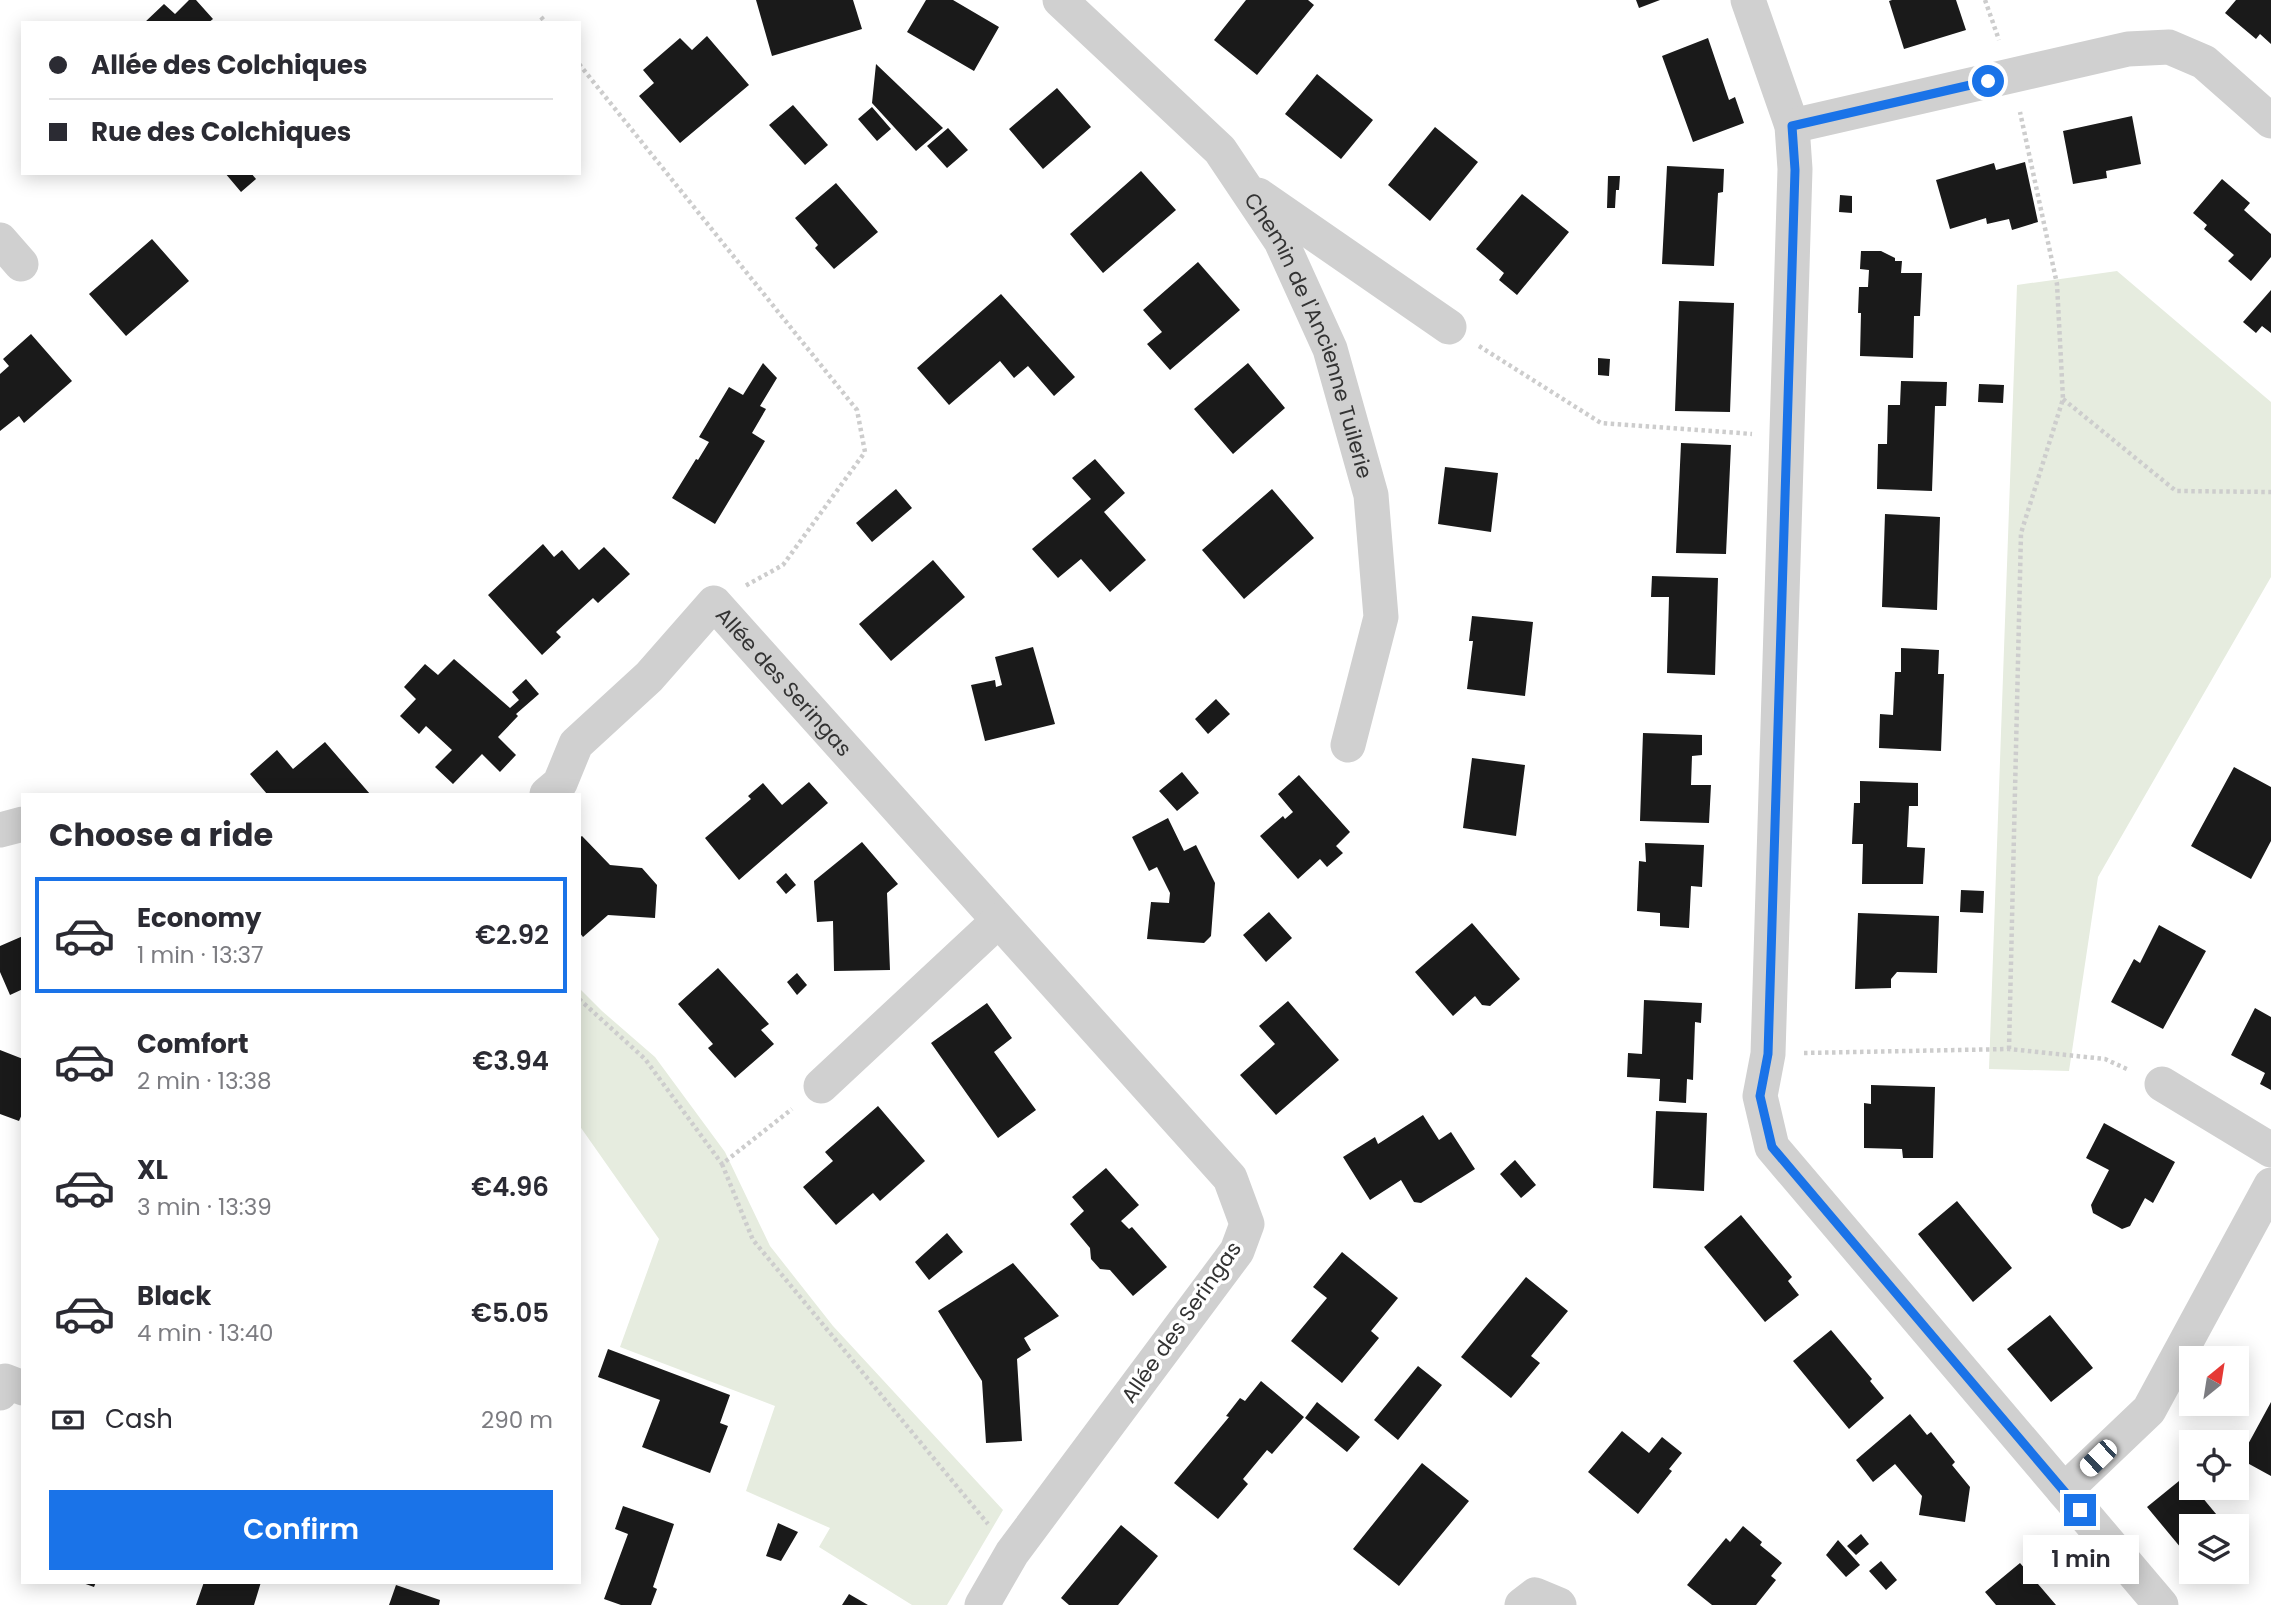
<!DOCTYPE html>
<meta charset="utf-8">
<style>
:root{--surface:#fff;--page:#f2f2f3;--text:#2b2b33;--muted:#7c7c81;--line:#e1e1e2;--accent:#1a73e8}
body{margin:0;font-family:Poppins,sans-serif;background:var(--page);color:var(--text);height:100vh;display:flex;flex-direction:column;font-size:26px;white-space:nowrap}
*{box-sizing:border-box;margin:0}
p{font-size:23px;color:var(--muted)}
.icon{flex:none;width:38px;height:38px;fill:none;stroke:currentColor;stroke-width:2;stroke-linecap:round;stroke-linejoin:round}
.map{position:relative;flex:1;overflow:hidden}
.sheet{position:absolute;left:21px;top:793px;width:560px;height:791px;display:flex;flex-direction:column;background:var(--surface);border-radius:0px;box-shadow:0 4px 18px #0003}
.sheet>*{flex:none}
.guide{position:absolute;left:21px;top:21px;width:560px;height:154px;border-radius:0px;box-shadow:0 4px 18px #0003;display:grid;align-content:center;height:154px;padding:0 28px;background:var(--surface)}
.needle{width:46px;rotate:30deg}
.fabs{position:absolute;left:2179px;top:1346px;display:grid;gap:14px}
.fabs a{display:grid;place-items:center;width:70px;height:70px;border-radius:0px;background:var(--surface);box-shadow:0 4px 18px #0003;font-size:35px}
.end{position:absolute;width:32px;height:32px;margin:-16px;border:9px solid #1a73e8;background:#fff;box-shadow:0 0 0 4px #fff}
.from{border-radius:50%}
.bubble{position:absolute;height:49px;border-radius:0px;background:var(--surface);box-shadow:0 4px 18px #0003;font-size:23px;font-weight:600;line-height:49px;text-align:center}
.car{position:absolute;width:21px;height:42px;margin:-21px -10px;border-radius:9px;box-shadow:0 0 5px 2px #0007;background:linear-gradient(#fff 24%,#345 0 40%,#fff 0 76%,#345 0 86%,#fff 0)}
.guide b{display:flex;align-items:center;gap:24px;height:66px;font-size:26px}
.guide b+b{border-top:2px solid var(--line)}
.guide i{width:18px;height:18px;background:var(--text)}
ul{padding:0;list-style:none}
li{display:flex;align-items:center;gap:21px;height:116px;margin:0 14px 10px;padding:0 14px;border:4px solid transparent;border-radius:0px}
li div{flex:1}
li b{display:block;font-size:26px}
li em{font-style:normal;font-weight:600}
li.current{border-color:var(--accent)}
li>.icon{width:63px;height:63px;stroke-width:1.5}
h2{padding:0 28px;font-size:32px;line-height:84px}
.pay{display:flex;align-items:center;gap:18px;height:77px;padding:0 28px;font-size:26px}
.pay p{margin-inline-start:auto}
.cta{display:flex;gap:14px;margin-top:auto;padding:14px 28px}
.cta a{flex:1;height:80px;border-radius:0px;background:var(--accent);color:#fff;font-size:28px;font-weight:600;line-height:80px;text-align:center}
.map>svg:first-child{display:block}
.green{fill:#e6ecdf}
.building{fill:#1a1a1a}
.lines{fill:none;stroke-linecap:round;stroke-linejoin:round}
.path{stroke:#cdcdcd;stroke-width:4.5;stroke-dasharray:3.5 3.5;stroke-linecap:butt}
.minor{stroke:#d0d0d0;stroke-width:35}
.route{stroke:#1a73e8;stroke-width:9}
.labels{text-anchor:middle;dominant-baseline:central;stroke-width:7;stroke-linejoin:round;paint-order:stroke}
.street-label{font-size:21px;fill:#333;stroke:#fff}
</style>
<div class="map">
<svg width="2271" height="1605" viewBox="0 0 2271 1605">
<rect width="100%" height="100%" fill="#fff"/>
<path class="green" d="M2117 271 2271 402V577L2098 877 2069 1071 1989 1069 2017 285Z
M579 988 602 1011 655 1057 725 1152 770 1246 833 1326 1003 1510 947 1605H912L819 1547 830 1528 746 1491 775 1406 620 1347 659 1239 579 1125Z"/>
<path class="building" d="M189 0H196L213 19 208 23H144L164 4 175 14Z
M756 0H853L862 29 772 56Z
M926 0H953L999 27 974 71 907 32Z
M1246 0H1308L1314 5 1257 75 1214 40Z
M1636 0H1660L1639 8Z
M1892 0H1956L1966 30 1904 49 1889 1Z
M2236 0H2271V44L2260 34 2256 39 2225 13Z
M707 36 749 85 680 143 639 96 654 83 643 70 680 38 692 50Z
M1708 38 1729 100 1735 97 1744 123 1693 142 1662 56Z
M876 64 943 128 916 151 872 103Z
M1317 74 1373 120 1341 159 1285 114Z
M1057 88 1091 127 1043 169 1009 129Z
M793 105 828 145 805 165 769 125Z
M872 107 891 129 877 141 858 119Z
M2132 116 2141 164 2106 171 2107 178 2073 184 2063 131Z
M1435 127 1478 162 1430 221 1388 185Z
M948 128 968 150 947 168 927 146Z
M2025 162 2038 222 2012 230 2009 219 1987 224 1986 218 1950 229 1936 180 1994 163 1996 170Z
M1667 166 1724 169 1723 192 1718 193 1714 266 1662 264Z
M1141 171 1176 210 1103 273 1070 234Z
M225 173H251L256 179 241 192Z
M1608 176H1620L1619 190H1616L1615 208H1607Z
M2222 179 2250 203 2244 210 2271 234V257L2251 281 2228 261 2234 255 2204 229 2207 225 2193 213Z
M836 183 878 232 834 269 815 248 818 245 795 218Z
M1522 194 1569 232 1517 295 1499 280 1504 273 1476 249Z
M1840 195 1852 196V213L1839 212Z
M152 239 189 281 126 336 89 294Z
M1861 251H1881L1895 258V261H1902L1901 273H1922L1920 316H1914L1913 358 1860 356 1861 313H1858L1859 287H1868L1869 270 1860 269Z
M1198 262 1240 310 1170 370 1147 344 1162 332 1143 310Z
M2271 290V333L2262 326 2256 333 2243 322Z
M1001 294 1075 377 1054 396 1028 366 1014 378 1000 361 949 405 917 368Z
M1679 301 1734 303 1730 412 1675 411Z
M31 334 72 381 24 423 19 416 0 431V374L9 366 3 359Z
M1598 358 1610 359 1609 376 1598 375Z
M763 363 777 378 760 406 766 409 752 433 765 441 715 524 672 498 696 459 698 460 709 442 699 437 729 387 743 395Z
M1248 363 1285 408 1233 454 1194 409Z
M1901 381 1947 382 1946 406H1935L1932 491 1877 489 1878 444H1887L1888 405H1900Z
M1979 384 2004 385 2003 403 1978 402Z
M1681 443 1731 445 1726 554 1676 553Z
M1095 459 1125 493 1104 512 1146 560 1110 592 1081 559 1058 578 1032 549 1091 499 1072 478Z
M1445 467 1498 473 1491 532 1438 524Z
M896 489 912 508 872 542 856 523Z
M1272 489 1314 538 1244 599 1202 550Z
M1885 514 1940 517 1937 610 1882 607Z
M543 544 554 557 562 550 579 570 604 547 630 574 598 603 593 598 556 632 561 637 542 655 488 595Z
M933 560 965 597 891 661 859 624Z
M1652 576 1718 578 1715 675 1667 673 1669 597H1651Z
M1472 616 1533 622 1525 696 1467 689 1473 641H1469Z
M1033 647 1055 724 985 741 971 685 995 680 996 687 1002 685 995 657Z
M1901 648 1939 650 1938 674H1944L1941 751 1879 748 1880 714 1893 715 1895 672H1901Z
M454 659 510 708 519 700 512 692 526 679 539 694 516 714 518 716 498 737 516 755 500 772 482 754 453 784 435 767 452 750 426 726 419 734 400 716 416 699 404 687 425 664 438 675Z
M1216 699 1230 714 1208 734 1195 719Z
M1643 733 1702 735V755L1692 756 1691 785H1711L1709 823 1640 821Z
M325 742 370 794H267L250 774 277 750 293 769Z
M1472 758 1525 765 1516 836 1463 828Z
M2234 767 2271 787V841L2251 879 2191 846Z
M1182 772 1199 793 1177 811 1159 791Z
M1299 775 1350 832 1336 846 1343 853 1327 867 1320 859 1298 879 1260 836 1283 816 1285 819 1293 812 1278 794Z
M1860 781 1918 783V806H1909L1907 847 1925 848 1923 884H1862L1863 844H1852L1854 803H1860Z
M809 782 828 803 739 880 705 838 751 799 748 796 763 783 782 805Z
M1168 818 1184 851 1196 845 1215 883 1211 936 1204 943 1147 939 1151 902 1169 903 1170 893 1157 867 1149 871 1132 837Z
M582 836 610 865 642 868 657 885 655 918 608 915 583 937 579 932V838Z
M862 842 898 884 887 893 890 970 834 971 833 921 817 922 814 881Z
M1645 843 1704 845 1702 887 1691 886 1689 928 1660 926V913L1637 911 1639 861 1646 862Z
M786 873 796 885 786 894 776 882Z
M1961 890 1984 891 1983 913 1960 912Z
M1269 912 1292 938 1266 962 1243 935Z
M1858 913 1939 916 1937 973 1897 972 1891 979V988L1855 989Z
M1472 923 1520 979 1490 1006 1482 1005 1475 996 1453 1016 1415 972Z
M2159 925 2206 951 2163 1029 2111 1002 2134 959 2140 963Z
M23 936V989L10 995 0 972V946Z
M718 968 769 1024 761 1030 774 1044 735 1078 708 1048 713 1044 678 1004Z
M797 973 807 985 797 995 787 982Z
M1644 1000 1702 1003 1701 1023 1695 1022 1693 1080 1687 1079 1686 1103 1659 1101 1660 1079 1627 1077 1628 1053 1642 1054Z
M1288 1001 1339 1060 1276 1115 1240 1075 1275 1044 1259 1026Z
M987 1003 1012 1038 994 1052 1036 1110 998 1138 931 1043Z
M2255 1008 2271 1017V1090L2260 1084 2265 1073 2231 1055Z
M0 1050 23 1059V1112L19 1121 0 1114Z
M1871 1085 1935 1087 1933 1158H1903L1902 1149 1864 1148V1103L1871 1104Z
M878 1106 925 1161 880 1201 873 1193 836 1225 803 1187 833 1161 825 1152Z
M1656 1111 1707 1113 1704 1191 1653 1188Z
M1423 1115 1439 1140 1451 1132 1475 1169 1421 1203 1414 1202 1401 1180 1370 1200 1343 1157 1375 1137 1378 1144Z
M2104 1123 2175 1162 2153 1203 2145 1198 2130 1226 2122 1229 2093 1213 2091 1205 2109 1170 2086 1158Z
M1515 1160 1536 1185 1521 1198 1500 1174Z
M1106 1168 1139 1205 1121 1221 1129 1229 1132 1227 1167 1267 1133 1296 1110 1270 1100 1269 1091 1259 1090 1248 1070 1224 1084 1211 1072 1197Z
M1957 1201 2012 1268 1973 1302 1918 1234Z
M1741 1215 1792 1277 1788 1281 1799 1295 1765 1322 1704 1247Z
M947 1233 963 1252 929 1280 915 1262Z
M1342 1252 1398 1298 1371 1331 1379 1338 1342 1383 1291 1341 1327 1298 1313 1287Z
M1013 1263 1059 1316 1024 1338 1031 1350 1017 1359 1022 1441 986 1443 982 1381 938 1311Z
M1526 1277 1568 1311 1531 1356 1540 1363 1511 1398 1461 1357Z
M2050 1315 2093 1368 2051 1402 2007 1349Z
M1831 1330 1872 1379 1870 1381 1884 1398 1849 1429 1793 1361Z
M608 1349 730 1395 720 1423 728 1426 710 1473 642 1447 660 1400 598 1377Z
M1418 1366 1442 1385 1398 1440 1374 1420Z
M1261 1381 1304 1417 1272 1454 1267 1450 1243 1479 1248 1484 1218 1519 1174 1483 1229 1417 1226 1416 1240 1398 1245 1401Z
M1317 1402 1360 1437 1347 1452 1305 1418Z
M2271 1402V1476L2240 1459Z
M1910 1414 1927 1435 1931 1432 1955 1462 1952 1465 1970 1487 1965 1522 1919 1515 1922 1496 1895 1464 1873 1482 1856 1460Z
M1622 1431 1649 1453 1662 1437 1682 1453 1669 1469 1672 1471 1638 1514 1588 1472Z
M1422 1463 1469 1501 1399 1586 1353 1549Z
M2179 1481 2190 1496 2197 1491 2226 1526H2191V1560L2147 1507Z
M623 1506 674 1524 653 1587 657 1589 651 1605H621L604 1599 628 1534 615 1529Z
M778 1523 798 1532 781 1561 766 1556Z
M1121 1525 1158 1556 1118 1605H1069L1061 1598Z
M1743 1526 1762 1542 1760 1545 1782 1563 1771 1576 1776 1580 1756 1605H1712L1687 1585 1726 1538 1730 1542Z
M1861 1534 1869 1544 1856 1555 1847 1546Z
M2236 1539 2247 1551 2236 1561Z
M1838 1540 1860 1565 1846 1577 1826 1555Z
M1881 1561 1897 1580 1886 1590 1869 1571Z
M2020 1563 2056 1605H1996L1985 1592Z
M2201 1572H2224L2210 1583Z
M80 1582H96L94 1587Z
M204 1582 213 1583 261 1582 254 1605H196Z
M396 1585 440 1600 439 1605H389Z
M849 1594 868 1605H842Z"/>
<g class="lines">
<path class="path" d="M1985 0 1999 40
M541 17 546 23
M579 64 857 410 865 452 783 565 745 586
M1479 346 1601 423 1752 434
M2063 399 2176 491 2271 492
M579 999 645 1059 722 1164 792 1109
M2009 1049 2021 533 2063 399 2057 284 2020 112
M1804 1053 2009 1049 2105 1059 2129 1070
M722 1164 753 1240 988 1524"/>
<g class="minor">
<path id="s1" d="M1060 0 1220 150 1281 241 1330 349 1371 495 1381 617 1348 745"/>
<path d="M1748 0 1792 126 1795 169 1768 1054 1760 1096 1772 1147 2161 1605"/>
<path d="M1792 126 2128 49 2169 47 2204 62 2271 121"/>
<path d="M1258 195 1449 327"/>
<path d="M0 240 21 264"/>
<path id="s2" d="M547 794 560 783 576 744 649 677 714 603 1230 1178 1247 1224 1237 1251 1012 1553 982 1605"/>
<path d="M0 830 23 824"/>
<path d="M2162 1084 2271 1150"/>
<path d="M821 1086 998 921"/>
<path d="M0 1393 5 1381 23 1388"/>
<path d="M2064 1491 2149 1410 2271 1185"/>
<path d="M1522 1605 1535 1595 1559 1605"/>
</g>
</g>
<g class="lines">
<path class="route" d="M1988 81 1792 126 1795 170 1768 1054 1760 1096 1772 1147 2080 1510"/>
</g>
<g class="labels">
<g class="street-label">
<text stroke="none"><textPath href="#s1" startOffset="427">Chemin de l'Ancienne Tuilerie</textPath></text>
<text stroke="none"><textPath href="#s2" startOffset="362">Allée des Seringas</textPath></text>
<text transform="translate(1181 1322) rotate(-55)">Allée des Seringas</text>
</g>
</g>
</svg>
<div class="fabs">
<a><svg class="needle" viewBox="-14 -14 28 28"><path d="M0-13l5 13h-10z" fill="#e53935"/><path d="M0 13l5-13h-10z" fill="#7c7c81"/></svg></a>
<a><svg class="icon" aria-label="locate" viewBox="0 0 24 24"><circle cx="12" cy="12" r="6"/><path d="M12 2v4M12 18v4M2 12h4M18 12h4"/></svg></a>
<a><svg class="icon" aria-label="layers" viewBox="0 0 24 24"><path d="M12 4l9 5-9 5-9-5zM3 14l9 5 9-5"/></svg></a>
</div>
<i class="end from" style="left:1988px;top:81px"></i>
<i class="end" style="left:2080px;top:1510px"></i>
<div class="bubble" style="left:2023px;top:1535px;width:116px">1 min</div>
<i class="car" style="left:2098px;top:1458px;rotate:226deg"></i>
<div class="guide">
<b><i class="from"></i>Allée des Colchiques</b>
<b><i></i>Rue des Colchiques</b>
</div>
<section class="sheet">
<h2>Choose a ride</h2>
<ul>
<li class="current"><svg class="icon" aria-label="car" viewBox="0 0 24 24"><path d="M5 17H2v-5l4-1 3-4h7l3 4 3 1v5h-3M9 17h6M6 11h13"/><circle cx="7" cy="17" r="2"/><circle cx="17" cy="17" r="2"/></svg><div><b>Economy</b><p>1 min · 13:37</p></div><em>€2.92</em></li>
<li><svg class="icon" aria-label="car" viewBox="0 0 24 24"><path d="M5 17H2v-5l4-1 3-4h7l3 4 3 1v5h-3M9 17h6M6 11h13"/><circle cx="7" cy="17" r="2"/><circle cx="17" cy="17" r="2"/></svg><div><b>Comfort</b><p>2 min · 13:38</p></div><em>€3.94</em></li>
<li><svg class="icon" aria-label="car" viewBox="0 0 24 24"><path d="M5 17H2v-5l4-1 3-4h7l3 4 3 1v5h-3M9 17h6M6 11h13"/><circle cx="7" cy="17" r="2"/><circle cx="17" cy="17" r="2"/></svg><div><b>XL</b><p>3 min · 13:39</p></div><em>€4.96</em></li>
<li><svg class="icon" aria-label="car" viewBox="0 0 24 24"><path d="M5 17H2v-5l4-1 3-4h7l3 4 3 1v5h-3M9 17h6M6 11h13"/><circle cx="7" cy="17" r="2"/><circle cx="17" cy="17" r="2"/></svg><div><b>Black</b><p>4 min · 13:40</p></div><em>€5.05</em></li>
</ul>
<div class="pay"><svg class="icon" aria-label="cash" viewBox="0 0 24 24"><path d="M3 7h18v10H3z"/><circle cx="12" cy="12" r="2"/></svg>Cash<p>290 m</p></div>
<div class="cta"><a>Confirm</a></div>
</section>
</div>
